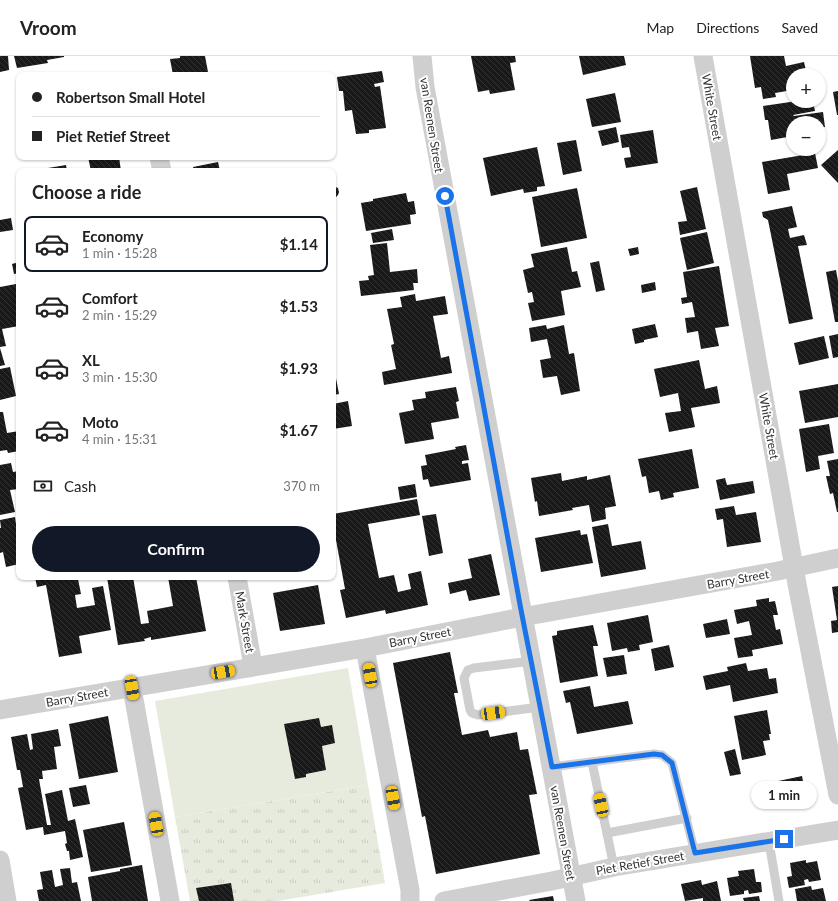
<!DOCTYPE html>
<meta charset="utf-8">
<style>
:root{--surface:#fff;--page:#f6f6f6;--text:#222;--muted:#767676;--line:#e0e0e0;--accent:#111827}
body{margin:0;font-family:Lato,sans-serif;background:var(--page);color:var(--text);height:100vh;display:flex;flex-direction:column;font-size:15px;white-space:nowrap}
*{box-sizing:border-box;margin:0}
p{font-size:13px;color:var(--muted)}
.icon{flex:none;width:22px;height:22px;fill:none;stroke:currentColor;stroke-width:2;stroke-linecap:round;stroke-linejoin:round}
.map{position:relative;flex:1;overflow:hidden}
.side{position:absolute;left:16px;top:112px;width:320px;height:412px;display:flex;flex-direction:column;background:var(--surface);border-radius:8px;box-shadow:0 1px 3px #0004}
.side>*{flex:none}
.banner{position:absolute;left:16px;top:16px;width:320px;height:88px;border-radius:8px;box-shadow:0 1px 3px #0004;display:grid;align-content:center;height:88px;padding:0 16px;background:var(--surface)}
.tools{position:absolute;left:786px;top:12px;display:grid;gap:8px}
.tools a{display:grid;place-items:center;width:40px;height:40px;border-radius:50%;background:var(--surface);box-shadow:0 1px 3px #0004;font-size:20px}
.end{position:absolute;width:18px;height:18px;margin:-9px;border:5px solid #1a73e8;background:#fff;box-shadow:0 0 0 2px #fff}
.from{border-radius:50%}
.bubble{position:absolute;height:28px;border-radius:14px;background:var(--surface);box-shadow:0 1px 3px #0004;font-size:13px;font-weight:700;line-height:28px;text-align:center}
.car{position:absolute;width:12px;height:24px;margin:-12px -6px;border-radius:5px;box-shadow:0 0 3px 1px #0007;background:linear-gradient(#f5c518 24%,#345 0 40%,#f5c518 0 76%,#345 0 86%,#f5c518 0)}
.banner b{display:flex;align-items:center;gap:14px;height:38px;font-size:15px}
.banner b+b{border-top:1px solid var(--line)}
.banner i{width:10px;height:10px;background:var(--text)}
ul{padding:0;list-style:none}
li{display:flex;align-items:center;gap:12px;height:56px;margin:0 8px 6px;padding:0 8px;border:2px solid transparent;border-radius:8px}
li div{flex:1}
li b{display:block;font-size:15px}
li em{font-style:normal;font-weight:700}
li.active{border-color:var(--accent)}
li>.icon{width:36px;height:36px;stroke-width:1.5}
h2{padding:0 16px;font-size:18px;line-height:48px}
.pay{display:flex;align-items:center;gap:10px;height:44px;padding:0 16px;font-size:15px}
.pay p{margin-inline-start:auto}
.cta{display:flex;gap:8px;margin-top:auto;padding:8px 16px}
.cta a{flex:1;height:46px;border-radius:24px;background:var(--accent);color:#fff;font-size:16px;font-weight:700;line-height:46px;text-align:center}
header{display:flex;align-items:center;gap:24px;box-sizing:border-box;height:56px;padding:0 20px;background:var(--surface);border-bottom:1px solid var(--line)}
header strong{font-size:19px}
nav{display:flex;gap:22px;margin-inline-start:auto;font-size:14px}
.map>svg:first-child{display:block}
.grass{fill:url(#grass-tufts)}
.pitch{fill:#e7ebde}
.building{fill:url(#building-back-hatch)}
.lines{fill:none;stroke-linecap:round;stroke-linejoin:round}
.lane{stroke:#cfcfcf;stroke-width:9}
.street{stroke:#cfcfcf;stroke-width:19}
.route{stroke:#1a73e8;stroke-width:5}
.labels{text-anchor:middle;dominant-baseline:central;stroke-width:4;stroke-linejoin:round;paint-order:stroke}
.street-label{font-size:12px;fill:#323232;stroke:#fff}
</style>
<header>
<strong>Vroom</strong>
<nav><a>Map</a><a>Directions</a><a>Saved</a></nav>
</header>
<div class="map">
<svg width="838" height="845" viewBox="0 0 838 845">
<defs>
<pattern id="grass-tufts" width="24" height="20" patternUnits="userSpaceOnUse"><rect width="24" height="20" fill="#e7ebde"/><path d="M3 7l-1-3M5 7V3M7 7l1-3M15 17l-1-3M17 17v-4M19 17l1-3" fill="none" stroke="#c7cabf"/></pattern>
<pattern id="building-back-hatch" width="6" height="6" patternUnits="userSpaceOnUse"><rect width="6" height="6" fill="#191919"/><path d="M-1 5l2 2M0 0l6 6M5-1l2 2" fill="none" stroke="#323232"/></pattern>
</defs>
<rect width="100%" height="100%" fill="#fff"/>
<path class="grass" d="M368 729 385 827 278 845H190L175 761Z"/>
<path class="pitch" d="M348 612 368 729 175 761 155 645Z"/>
<path class="building" d="M0 0H8L9 14 0 16Z
M14 0H64V1L47 4 48 7 17 12Z
M180 0H205L208 16 189 19H173L170 3 180 2Z
M471 0H515L516 6 510 7 515 34 490 38 489 34 478 36Z
M579 0H624L626 9 583 19Z
M750 0H784L786 10 804 6 807 19H793V34L775 37 776 41 763 43 761 31 755 32Z
M382 15 384 26 374 28 375 31 380 30 386 72 369 74V77L356 78 352 54 345 55 343 35H339L337 21Z
M838 35V59H837L833 36Z
M615 37 621 66 592 71 586 43Z
M797 45H813L815 55 793 59 794 60 823 56 825 71 819 72V67H793V80L771 84 768 64H765L763 50Z
M616 71 619 86 602 90 598 75Z
M653 74 658 107 626 112 624 102 631 101 629 91 622 92 620 79Z
M576 84 582 115 563 119 557 87Z
M537 91 545 130 537 131V135L524 137 523 133 491 140 483 102Z
M838 94V127L821 109Z
M815 97 818 112 787 118 790 134 768 138 762 106Z
M88 101H119L121 115H91Z
M218 106 220 115H194L193 111Z
M66 109 67 115H36V114Z
M333 130 338 132 339 136 338 139 335 142H333Z
M697 131 706 173 680 179 678 166 687 165 680 135Z
M577 132 587 182 541 191 532 141Z
M406 137 408 146 414 145 416 158 410 159 411 168 366 175 361 147 373 145V143Z
M792 150 797 171 788 173 790 182 804 179 807 189 798 190 813 263 789 268 768 164 763 161 762 156Z
M11 162 13 174 0 176V164Z
M392 173 394 184 373 187 371 177Z
M707 176 714 207 687 214 680 182Z
M387 187 390 216 417 213 418 227H413L414 234 361 240 359 225 369 224 368 220 374 219 370 189Z
M567 191 572 216 577 215 581 231 561 235 565 259 532 265 528 247 534 246 532 236 528 237 523 214 534 211 531 198Z
M638 191 639 198 630 200 628 193Z
M599 205 605 234 596 236 590 207Z
M19 206V217L14 218 12 208Z
M719 210 729 270 715 272 719 290 701 293 698 275 687 277 685 262 695 261 692 246 682 248 681 242 687 241 683 216Z
M836 214 838 225V266H835L826 216Z
M655 226 656 234 642 237 641 229Z
M16 228V232H19V270L2 273 6 290 0 291V231Z
M415 238 416 245 445 240 448 258 433 260 441 302 449 300 452 317 384 329 382 316 396 313 391 289 394 288 387 253 402 251 400 241Z
M655 268 658 281 644 284V286L635 288 632 273Z
M546 269 547 273 564 269 569 298 574 297 580 335 561 339 557 320 543 322 540 304 551 302 547 283 531 286 529 272Z
M838 278V301L833 302 829 280Z
M824 280 829 302 799 309 794 287Z
M0 292 5 309 0 310Z
M699 304 705 333 717 330 720 347 691 352 695 371 669 376 665 357 681 355 678 337 660 341 654 313Z
M10 311 16 340 0 344V313Z
M333 317H335L339 338 333 339Z
M838 328V361L805 367 799 335Z
M456 331 459 345 456 346 459 362 431 367 434 383 405 388 399 357 414 354 412 344 426 342 425 336Z
M348 345 352 370 333 373V348Z
M0 356H3L7 377 19 375V395L8 397 7 394 0 395Z
M829 368 834 397 818 400 820 413 806 416 799 373Z
M466 389 469 404 462 405V408L468 407 471 424 430 431 428 423 423 424 421 410 427 409 425 399 456 393 455 391Z
M692 393 699 432 673 437 674 441 661 444 659 435 649 437 646 420 642 421 638 403Z
M838 403V456H837L833 437 830 438 826 420H830L827 405Z
M11 407 13 416 19 415V433L10 434 15 456 0 459V409Z
M561 417 562 425 587 420V424L610 419 616 450 605 452 606 463 592 466 589 449 572 452 573 454 539 460 537 445 535 446 531 422Z
M725 422 727 429 753 425 755 437 720 444 716 424Z
M415 428 417 441 400 444 398 431Z
M417 443 420 459 368 468 379 522 394 519 398 536 411 533 408 518 421 515 428 549 386 558 385 554 346 562 340 534 345 533 336 484 333 485V458Z
M734 450 736 459 756 456 761 486 727 491 723 463 717 464 715 453Z
M436 458 443 497 429 500 422 460Z
M15 461 16 468H19V508L6 511 3 496 0 497V472H1L0 464Z
M608 468 612 490 641 485 646 513 601 521 592 471Z
M580 474 581 479 587 478 593 507 541 516 535 482Z
M491 498 500 539 469 545 466 534 450 538 448 527 472 522 468 503Z
M35 521H86L78 523 81 538 75 539 77 552 95 549 92 532 103 530 111 574 79 580 82 597 59 601 46 529 37 531Z
M107 521H133L141 568 149 567 147 555 173 550 168 521H196L206 575 151 584V581L144 583 145 585 118 589Z
M318 529 325 568 280 575 273 537Z
M838 530V576L832 577 831 565 837 564 832 531Z
M769 542V546L775 545 778 559H773L776 574 780 573 783 588 752 594 753 600 738 602 734 582 752 579 749 565 737 568 734 554 757 550 756 544Z
M648 559 653 586 639 589 640 594 628 596 627 592 612 595 607 567Z
M727 563 730 578 706 582 703 568Z
M593 569 598 590H593L598 620 560 627 552 580 557 579V575Z
M669 589 674 611 655 615 651 593Z
M450 596 458 637H454L462 679 488 674 490 681 517 676 520 694 528 693 537 738 529 739 540 798 436 818 425 760 422 761 393 607Z
M624 599 627 618 607 621 603 602Z
M746 607 748 615 767 612 769 623 776 622 778 637 733 646 730 629 706 634 703 620 728 615 727 611Z
M590 630 594 651 628 645 633 668 577 678 570 646 566 647 563 635Z
M767 654 771 678H769L770 684 763 685 766 699 742 704 734 660Z
M108 660 118 716 79 723 69 668Z
M319 662 321 671 332 669 335 687 322 690 326 714 306 718V721L295 723 284 668Z
M58 673 61 690 54 691 57 713 42 715 43 723H39L47 769H51L45 738 62 734 68 765 75 763 83 801 70 804 69 795H67L65 788 67 787 65 775 44 779 43 771 26 774 18 732 23 731 20 714H17L11 681 27 678 30 694 33 693 31 678Z
M735 693 741 718 730 720 724 696Z
M802 720 806 740 772 746 769 727Z
M86 729 90 748 73 751 69 732Z
M124 766 132 809 91 816 83 774Z
M806 804V807L817 805 821 824 809 826 808 823 804 824 805 829 789 832 787 821 792 820 790 807Z
M142 809 148 845H92L88 821 120 815V813Z
M70 812 72 827 77 826 81 845H39L37 834 43 833 40 816 52 814 55 831 63 829 60 813Z
M754 813 756 826H761L762 836 749 838 748 834 744 835V838L730 840 727 822 739 820 738 815Z
M701 824 702 829 717 825 721 845H703V842L685 845 681 828Z
M231 827 234 845H199L196 832Z
M811 830 812 834 823 832 826 845H797L795 833Z
M553 840 554 845H530L529 844Z
M759 840 760 845H744L743 842Z"/>
<g class="lines">
<path class="lane" d="M532 605 474 612 468 614 464 622 470 654 472 657 478 659 540 651
M592 706 614 811
M551 711 654 698 662 699 672 707 695 797
M607 777 687 762
M769 786 779 845"/>
<path class="street" d="M422 0 425 31 576 845
M703 0 797 528 838 739
M159 101 162 115
M237 521 253 610
M365 592 410 834V845
M132 632 170 845
M0 654 365 592 522 561 778 515 838 502
M0 804 7 845
M444 845 552 825 614 811 838 774"/>
</g>
<g class="lines">
<path class="route" d="M445 140 521 554 552 711 654 698 662 699 672 707 695 797 784 783"/>
</g>
<g class="labels">
<g class="street-label">
<text transform="translate(712 51) rotate(80)">White Street</text>
<text transform="translate(432 69) rotate(81)">van Reenen Street</text>
<text transform="translate(769 370) rotate(80)">White Street</text>
<text transform="translate(738 523) rotate(-10)">Barry Street</text>
<text transform="translate(245 566) rotate(80)">Mark Street</text>
<text transform="translate(420 581) rotate(-11)">Barry Street</text>
<text transform="translate(77 641) rotate(-10)">Barry Street</text>
<text transform="translate(563 777) rotate(80)">van Reenen Street</text>
<text transform="translate(640 807) rotate(-10)">Piet Retief Street</text>
</g>
</g>
</svg>
<div class="tools">
<a>+</a>
<a>−</a>
</div>
<i class="end from" style="left:445px;top:140px"></i>
<i class="end" style="left:784px;top:783px"></i>
<div class="bubble" style="left:751px;top:725px;width:66px">1 min</div>
<i class="car" style="left:223px;top:616px;rotate:80deg"></i>
<i class="car" style="left:370px;top:619px;rotate:350deg"></i>
<i class="car" style="left:132px;top:632px;rotate:170deg"></i>
<i class="car" style="left:493px;top:657px;rotate:82deg"></i>
<i class="car" style="left:393px;top:742px;rotate:170deg"></i>
<i class="car" style="left:601px;top:749px;rotate:348deg"></i>
<i class="car" style="left:156px;top:768px;rotate:350deg"></i>
<div class="banner">
<b><i class="from"></i>Robertson Small Hotel</b>
<b><i></i>Piet Retief Street</b>
</div>
<section class="side">
<h2>Choose a ride</h2>
<ul>
<li class="active"><svg class="icon" aria-label="car" viewBox="0 0 24 24"><path d="M5 17H2v-5l4-1 3-4h7l3 4 3 1v5h-3M9 17h6M6 11h13"/><circle cx="7" cy="17" r="2"/><circle cx="17" cy="17" r="2"/></svg><div><b>Economy</b><p>1 min · 15:28</p></div><em>$1.14</em></li>
<li><svg class="icon" aria-label="car" viewBox="0 0 24 24"><path d="M5 17H2v-5l4-1 3-4h7l3 4 3 1v5h-3M9 17h6M6 11h13"/><circle cx="7" cy="17" r="2"/><circle cx="17" cy="17" r="2"/></svg><div><b>Comfort</b><p>2 min · 15:29</p></div><em>$1.53</em></li>
<li><svg class="icon" aria-label="car" viewBox="0 0 24 24"><path d="M5 17H2v-5l4-1 3-4h7l3 4 3 1v5h-3M9 17h6M6 11h13"/><circle cx="7" cy="17" r="2"/><circle cx="17" cy="17" r="2"/></svg><div><b>XL</b><p>3 min · 15:30</p></div><em>$1.93</em></li>
<li><svg class="icon" aria-label="car" viewBox="0 0 24 24"><path d="M5 17H2v-5l4-1 3-4h7l3 4 3 1v5h-3M9 17h6M6 11h13"/><circle cx="7" cy="17" r="2"/><circle cx="17" cy="17" r="2"/></svg><div><b>Moto</b><p>4 min · 15:31</p></div><em>$1.67</em></li>
</ul>
<div class="pay"><svg class="icon" aria-label="cash" viewBox="0 0 24 24"><path d="M3 7h18v10H3z"/><circle cx="12" cy="12" r="2"/></svg>Cash<p>370 m</p></div>
<div class="cta"><a>Confirm</a></div>
</section>
</div>
